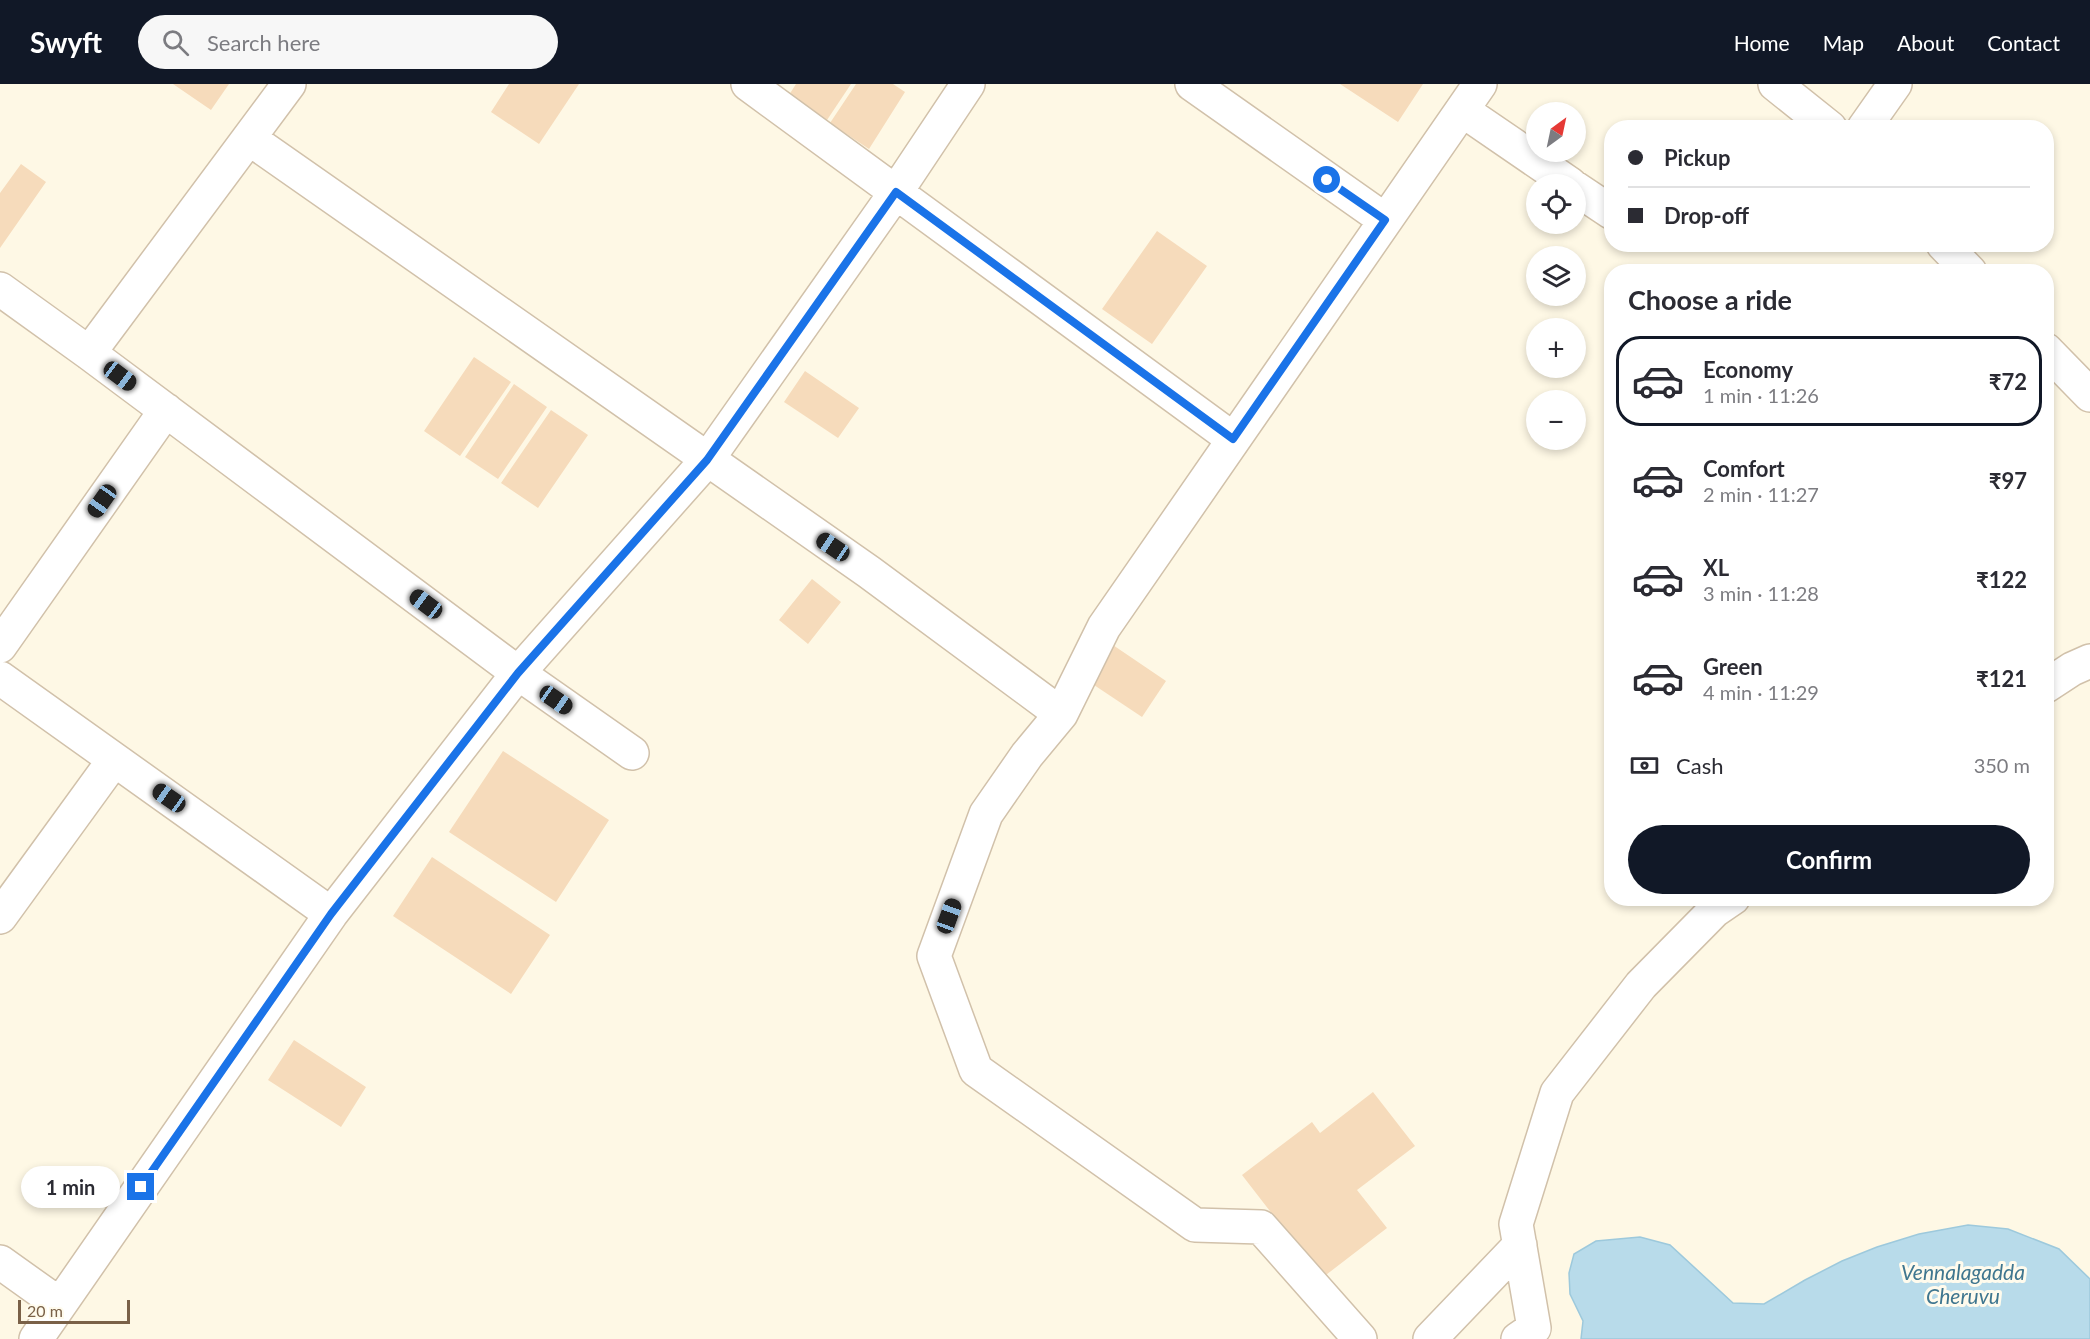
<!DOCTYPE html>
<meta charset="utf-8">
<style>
:root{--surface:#fff;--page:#f7f7f7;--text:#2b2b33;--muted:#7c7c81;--line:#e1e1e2;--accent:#111827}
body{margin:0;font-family:Lato,sans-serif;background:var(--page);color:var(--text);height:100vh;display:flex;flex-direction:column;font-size:22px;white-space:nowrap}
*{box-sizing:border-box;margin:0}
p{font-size:20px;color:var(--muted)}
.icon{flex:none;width:33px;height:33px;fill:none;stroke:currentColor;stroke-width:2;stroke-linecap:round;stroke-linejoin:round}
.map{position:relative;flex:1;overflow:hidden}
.panel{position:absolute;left:1604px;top:180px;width:450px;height:642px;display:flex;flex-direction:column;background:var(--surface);border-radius:24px;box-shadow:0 3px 9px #0003}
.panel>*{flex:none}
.guide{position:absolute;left:1604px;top:36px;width:450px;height:132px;border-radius:24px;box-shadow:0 3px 9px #0003;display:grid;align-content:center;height:132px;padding:0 24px;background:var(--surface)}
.needle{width:39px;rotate:33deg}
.controls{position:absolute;left:1526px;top:18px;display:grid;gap:12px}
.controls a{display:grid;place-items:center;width:60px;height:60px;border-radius:50%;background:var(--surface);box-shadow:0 3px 9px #0003;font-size:30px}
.scale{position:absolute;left:18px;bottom:15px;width:112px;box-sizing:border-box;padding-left:6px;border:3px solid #7a6148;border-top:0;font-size:16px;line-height:21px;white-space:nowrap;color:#7a6148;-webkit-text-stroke:4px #fffbed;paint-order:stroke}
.end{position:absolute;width:27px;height:27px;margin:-14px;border:8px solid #1a73e8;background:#fff;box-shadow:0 0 0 3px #fff}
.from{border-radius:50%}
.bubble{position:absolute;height:42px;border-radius:21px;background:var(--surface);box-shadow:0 3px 9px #0003;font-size:20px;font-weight:700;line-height:42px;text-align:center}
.car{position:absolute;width:18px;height:36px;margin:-18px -9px;border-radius:8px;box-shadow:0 0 4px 2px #0007;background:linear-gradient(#222 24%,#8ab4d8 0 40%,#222 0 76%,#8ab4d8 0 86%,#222 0)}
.guide b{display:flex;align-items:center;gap:21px;height:57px;font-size:22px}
.guide b+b{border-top:2px solid var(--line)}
.guide i{width:15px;height:15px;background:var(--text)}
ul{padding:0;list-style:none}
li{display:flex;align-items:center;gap:18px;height:90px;margin:0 12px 9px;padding:0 12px;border:3px solid transparent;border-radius:24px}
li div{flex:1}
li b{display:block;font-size:22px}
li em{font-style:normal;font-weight:700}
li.selected{border-color:var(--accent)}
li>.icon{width:54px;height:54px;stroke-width:1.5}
h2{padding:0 24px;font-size:27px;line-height:72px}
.pay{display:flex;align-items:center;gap:15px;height:66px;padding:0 24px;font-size:22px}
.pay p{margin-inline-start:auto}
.primary-button{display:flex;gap:12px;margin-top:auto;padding:12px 24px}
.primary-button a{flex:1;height:69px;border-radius:36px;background:var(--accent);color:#fff;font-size:24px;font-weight:700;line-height:69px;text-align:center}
header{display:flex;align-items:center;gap:36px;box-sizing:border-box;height:84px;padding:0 30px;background:var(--accent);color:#fff}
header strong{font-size:28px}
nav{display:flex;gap:33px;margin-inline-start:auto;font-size:21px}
.search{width:420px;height:54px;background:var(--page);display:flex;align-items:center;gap:15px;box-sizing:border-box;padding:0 21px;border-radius:33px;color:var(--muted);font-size:22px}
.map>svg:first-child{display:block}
.water{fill:#b8dbea;stroke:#9dc9dc;stroke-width:1.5}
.building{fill:#f6dbbb}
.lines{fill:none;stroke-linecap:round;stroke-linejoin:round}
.minor-casing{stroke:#d1c1aa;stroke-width:36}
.minor{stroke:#fff;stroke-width:33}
.route{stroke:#1a73e8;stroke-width:8}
.labels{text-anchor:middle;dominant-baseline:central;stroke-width:6;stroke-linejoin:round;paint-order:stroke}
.water-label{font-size:21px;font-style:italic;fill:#3f768f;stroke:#fffbed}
</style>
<header>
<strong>Swyft</strong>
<div class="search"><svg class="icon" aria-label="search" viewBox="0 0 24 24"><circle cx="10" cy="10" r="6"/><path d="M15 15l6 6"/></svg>Search here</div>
<nav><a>Home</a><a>Map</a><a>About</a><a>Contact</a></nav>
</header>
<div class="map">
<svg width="2090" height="1255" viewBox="0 0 2090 1255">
<rect width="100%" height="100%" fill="#fef8e5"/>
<path class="water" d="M1968 1141 2008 1145 2059 1165 2090 1195V1255H1581L1583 1237 1570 1210 1569 1189 1574 1170 1596 1157 1640 1153 1670 1161 1733 1219 1764 1220 1805 1196 1842 1177 1877 1163 1919 1150Z"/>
<path class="building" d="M173 0H229L211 26Z
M509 0H579L539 60 491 28Z
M796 0H851L827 36 789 11Z
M856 0H893L905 8 869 65 830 39Z
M1340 0H1423L1398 38Z
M21 80 46 98 0 164V109Z
M1157 147 1207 182 1152 260 1102 225Z
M474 273 511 298 460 372 424 347Z
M805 287 859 324 838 354 784 318Z
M514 300 547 323 498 395 465 373Z
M551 326 588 351 538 424 501 399Z
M812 495 841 518 808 560 779 536Z
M1107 557 1166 597 1142 633 1082 593Z
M503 667 609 736 556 818 449 748Z
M432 773 550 851 511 910 393 832Z
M294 956 366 1003 341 1043 268 996Z
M1373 1008 1415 1062 1357 1106 1387 1144 1322 1194 1242 1091 1312 1038 1320 1049Z"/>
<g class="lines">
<defs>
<path id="minor" d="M748 0 1233 355
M1192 0 1385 136
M1775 0 1830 44
M1462 26 1570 100
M1864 44 1895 0
M250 55 869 488 1061 630 1104 543 1480 0
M1575 104 1611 128
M1943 160 1970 188
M0 205 89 269 518 589 331 830 36 1255
M2046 266 2090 311
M89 269 289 0
M0 562 166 326
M0 594 331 830
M2046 602 2072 585 2090 577
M1061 630 1027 671 986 730 934 872 976 986 1195 1141 1261 1143 1360 1255
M632 669 518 589 707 376 896 108 968 0
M0 833 114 676
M0 1178 59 1220
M1430 1255 1520 1161
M1518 1255 1534 1244 1516 1140 1557 1009 1641 901 1714 827 1733 814"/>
</defs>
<use href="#minor" class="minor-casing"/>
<use href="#minor" class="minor"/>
</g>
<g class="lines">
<path class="route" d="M141 1103 331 830 518 589 707 376 896 108 1233 355 1385 136 1327 96"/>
</g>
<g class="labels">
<g class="water-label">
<text x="1963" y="1187">Vennalagadda<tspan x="1963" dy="24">Cheruvu</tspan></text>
</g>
</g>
</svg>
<div class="controls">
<a><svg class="needle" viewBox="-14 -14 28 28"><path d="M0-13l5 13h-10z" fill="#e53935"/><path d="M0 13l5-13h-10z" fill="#7c7c81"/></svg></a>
<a><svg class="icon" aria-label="locate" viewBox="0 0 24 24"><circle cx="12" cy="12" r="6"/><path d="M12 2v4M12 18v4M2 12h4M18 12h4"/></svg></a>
<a><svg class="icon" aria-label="layers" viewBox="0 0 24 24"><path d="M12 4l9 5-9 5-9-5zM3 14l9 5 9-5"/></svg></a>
<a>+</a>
<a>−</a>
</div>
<div class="scale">20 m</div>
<i class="end from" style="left:1327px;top:96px"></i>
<i class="end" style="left:141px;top:1103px"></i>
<div class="bubble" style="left:21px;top:1082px;width:99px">1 min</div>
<i class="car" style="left:120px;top:292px;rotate:127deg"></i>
<i class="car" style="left:102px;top:417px;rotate:215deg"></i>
<i class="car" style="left:833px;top:463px;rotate:304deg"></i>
<i class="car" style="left:426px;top:520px;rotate:307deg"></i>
<i class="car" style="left:556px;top:616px;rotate:125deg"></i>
<i class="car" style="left:169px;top:714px;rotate:305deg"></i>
<i class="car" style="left:949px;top:832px;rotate:20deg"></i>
<div class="guide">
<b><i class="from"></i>Pickup</b>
<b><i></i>Drop-off</b>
</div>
<section class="panel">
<h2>Choose a ride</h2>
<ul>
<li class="selected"><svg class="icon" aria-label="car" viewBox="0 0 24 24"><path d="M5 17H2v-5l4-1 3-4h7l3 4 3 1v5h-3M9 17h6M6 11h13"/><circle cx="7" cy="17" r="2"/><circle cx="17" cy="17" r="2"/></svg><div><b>Economy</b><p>1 min · 11:26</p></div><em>₹72</em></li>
<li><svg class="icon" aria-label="car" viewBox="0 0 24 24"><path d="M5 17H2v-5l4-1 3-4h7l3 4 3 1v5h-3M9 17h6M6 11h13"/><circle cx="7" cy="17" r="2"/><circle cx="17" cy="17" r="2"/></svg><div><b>Comfort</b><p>2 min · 11:27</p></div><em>₹97</em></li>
<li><svg class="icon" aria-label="car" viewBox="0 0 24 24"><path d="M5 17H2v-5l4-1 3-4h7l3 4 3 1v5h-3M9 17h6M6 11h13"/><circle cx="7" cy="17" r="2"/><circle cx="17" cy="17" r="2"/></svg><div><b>XL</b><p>3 min · 11:28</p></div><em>₹122</em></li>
<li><svg class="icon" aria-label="car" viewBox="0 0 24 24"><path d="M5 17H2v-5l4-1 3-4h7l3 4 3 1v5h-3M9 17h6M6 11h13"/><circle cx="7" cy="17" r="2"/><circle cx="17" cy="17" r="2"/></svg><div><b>Green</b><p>4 min · 11:29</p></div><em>₹121</em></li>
</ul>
<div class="pay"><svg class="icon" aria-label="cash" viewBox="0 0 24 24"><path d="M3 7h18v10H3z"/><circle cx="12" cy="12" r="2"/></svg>Cash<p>350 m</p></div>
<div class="primary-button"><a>Confirm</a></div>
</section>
</div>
